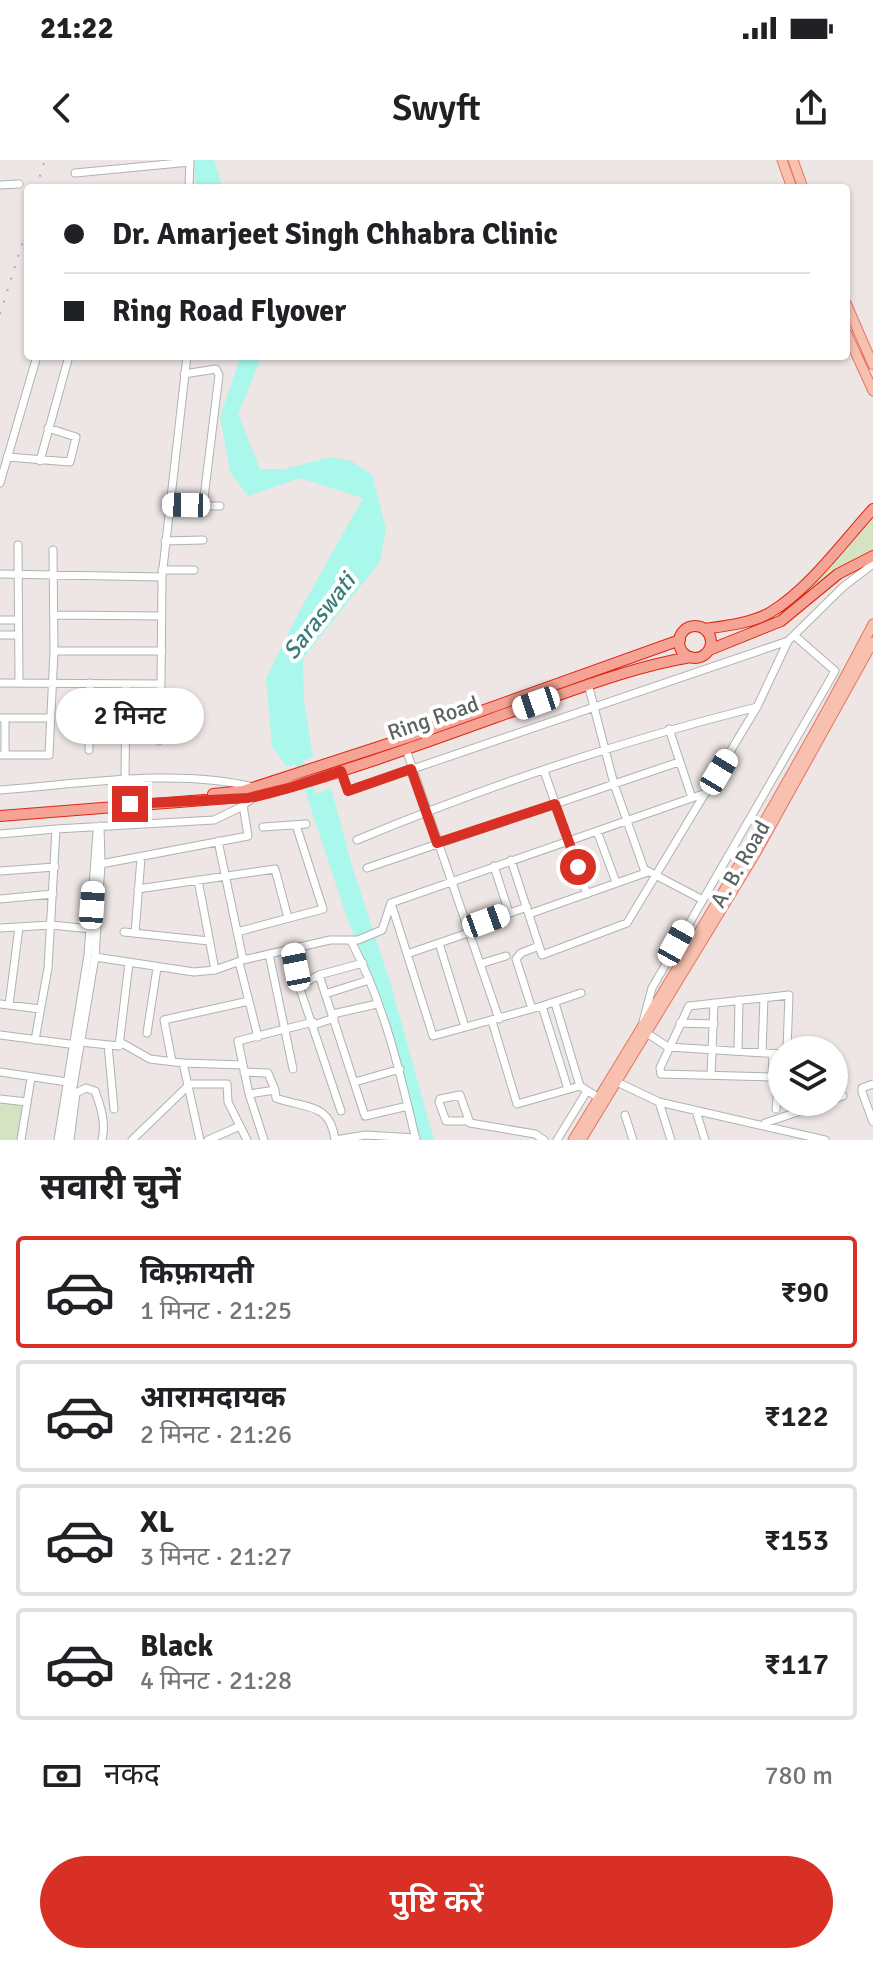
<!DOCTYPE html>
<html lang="hi">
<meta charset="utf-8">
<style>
:root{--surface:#fff;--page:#f6f6f6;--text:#202124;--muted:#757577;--line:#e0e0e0;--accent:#d93025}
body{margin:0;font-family:Signika,"Noto Sans Devanagari",sans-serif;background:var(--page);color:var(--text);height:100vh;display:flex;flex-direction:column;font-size:30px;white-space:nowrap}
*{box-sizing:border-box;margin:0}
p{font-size:26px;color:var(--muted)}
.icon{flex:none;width:44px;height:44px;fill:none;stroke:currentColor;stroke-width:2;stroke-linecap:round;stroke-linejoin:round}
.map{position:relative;height:980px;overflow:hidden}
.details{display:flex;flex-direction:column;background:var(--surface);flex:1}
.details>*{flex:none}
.top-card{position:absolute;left:24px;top:24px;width:826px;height:176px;border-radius:8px;box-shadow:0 2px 6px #0004;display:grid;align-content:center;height:176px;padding:0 40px;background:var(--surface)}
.buttons{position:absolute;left:768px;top:876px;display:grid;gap:16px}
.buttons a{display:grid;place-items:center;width:80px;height:80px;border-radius:50%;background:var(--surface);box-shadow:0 2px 6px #0004;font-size:40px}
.end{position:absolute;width:36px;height:36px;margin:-18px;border:10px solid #d93025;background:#fff;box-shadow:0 0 0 4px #fff}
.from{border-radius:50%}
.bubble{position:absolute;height:56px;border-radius:28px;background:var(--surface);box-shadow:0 2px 6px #0004;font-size:26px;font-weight:600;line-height:56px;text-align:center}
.car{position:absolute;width:24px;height:48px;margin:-24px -12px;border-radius:10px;box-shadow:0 0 6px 2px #0007;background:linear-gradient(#fff 24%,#345 0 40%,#fff 0 76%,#345 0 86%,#fff 0)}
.top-card b{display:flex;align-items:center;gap:28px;height:76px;font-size:30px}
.top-card b+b{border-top:2px solid var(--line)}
.top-card i{width:20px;height:20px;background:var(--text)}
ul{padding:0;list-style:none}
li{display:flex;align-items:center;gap:24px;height:112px;margin:0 16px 12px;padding:0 24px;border:4px solid var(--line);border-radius:8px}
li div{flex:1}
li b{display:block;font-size:30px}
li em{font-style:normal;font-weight:600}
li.selected{border-color:var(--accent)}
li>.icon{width:72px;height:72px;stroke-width:1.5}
h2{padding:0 40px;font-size:36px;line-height:96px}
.pay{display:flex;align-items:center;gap:20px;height:88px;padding:0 40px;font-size:30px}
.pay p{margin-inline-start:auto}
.primary-button{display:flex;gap:16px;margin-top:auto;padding:16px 40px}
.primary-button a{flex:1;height:92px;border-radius:48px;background:var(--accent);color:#fff;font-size:32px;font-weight:600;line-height:92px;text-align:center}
.status{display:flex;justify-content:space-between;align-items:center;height:56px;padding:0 40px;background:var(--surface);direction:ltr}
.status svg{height:22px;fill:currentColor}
header{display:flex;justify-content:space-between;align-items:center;height:104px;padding:0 40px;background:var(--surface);font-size:36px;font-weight:600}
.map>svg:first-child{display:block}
.green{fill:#d6e3c3}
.water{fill:#aaf8ec}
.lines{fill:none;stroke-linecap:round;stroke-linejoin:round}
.river{stroke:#aaf8ec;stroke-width:9}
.minor-casing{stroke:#adb3b3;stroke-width:9}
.major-casing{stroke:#e67565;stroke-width:11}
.highway-casing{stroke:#df2613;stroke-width:12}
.minor{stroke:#fff;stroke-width:7}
.major{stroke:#f8c0ae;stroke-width:9}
.highway{stroke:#f4a394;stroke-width:10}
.rail{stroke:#aeafaf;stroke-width:2;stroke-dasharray:2 10;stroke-linecap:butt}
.route{stroke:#d93025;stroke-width:10}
.labels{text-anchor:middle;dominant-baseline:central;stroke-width:8;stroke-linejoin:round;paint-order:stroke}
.street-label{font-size:22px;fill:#5c6363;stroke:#fff}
.water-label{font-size:24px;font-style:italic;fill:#397e79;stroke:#fff}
</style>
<div class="status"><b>21:22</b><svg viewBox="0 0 49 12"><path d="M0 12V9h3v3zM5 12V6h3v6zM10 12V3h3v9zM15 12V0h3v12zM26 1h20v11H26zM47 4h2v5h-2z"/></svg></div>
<header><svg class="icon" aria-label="back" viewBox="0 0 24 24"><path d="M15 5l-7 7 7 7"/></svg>Swyft<svg class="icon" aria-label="share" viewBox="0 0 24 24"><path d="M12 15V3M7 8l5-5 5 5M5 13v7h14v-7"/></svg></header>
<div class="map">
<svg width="873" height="980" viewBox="0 0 873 980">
<rect width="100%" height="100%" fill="#ede6e4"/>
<path class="green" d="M873 359V391L845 406 806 432Z
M0 941 24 944 19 980H0Z"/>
<path class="water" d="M194 0H214L223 28H196Z
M241 196H262L238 254 260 309H284L331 297 351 301 372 315 386 369 380 402 303 498 304 542 313 597 287 607 272 586 266 518 299 452 363 338 300 318 248 336 230 312 220 256Z
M331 628 353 709 391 825 434 980H419L408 928 393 881 364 798 348 761 307 637Z"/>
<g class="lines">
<path class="river" d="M296 593 316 647"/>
<defs>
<path id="minor" d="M75 13 190 2
M0 25 19 24
M189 28 190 0
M7 297 70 302 76 277 48 268
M40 301 69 196
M0 323 37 196
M169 345 203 346 219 215 216 209 184 214
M203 346H220
M165 381 203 380
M18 385 19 523
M162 410H194
M0 414 162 417
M54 455 162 456
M0 460H18
M0 475H18
M54 491H162
M0 523 161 524 162 417 187 196
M588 524 614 624 644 709 701 739
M0 558H51
M669 569 692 638
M159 581 161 524
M406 589 499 859
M89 590 90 523
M0 595H49L54 491 53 390
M5 595V558
M341 611 348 631 788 481
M544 611 587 734
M125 621 126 524
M0 630C80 624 175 608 253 627
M263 667 306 664
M597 671 616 722
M0 674 56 669 214 660 239 648 253 638
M357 680C487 626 621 581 757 547
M218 681 243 800
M511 700 542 795 627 763 757 547 788 481 843 427 873 404
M101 704 248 676 243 645
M494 706 509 753
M367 708 679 602
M0 711 55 707
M198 720 215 810
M138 729 275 709 288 758
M0 739 53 734
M391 743 433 876 542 846 581 833
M529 754 648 712
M0 768 51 765 91 769
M467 768 527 747
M124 772 209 781
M237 772 323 749 296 665
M135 773 141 698
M351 781C384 843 400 912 416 980
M439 783 465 867
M292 789 299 826 341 951
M269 794 293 909
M407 794 468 773
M95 797 194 812 215 810 243 800 330 780H358L382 770 391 743 706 633
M239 802 258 877
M480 804 506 796
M319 815 365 956 408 946
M299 826 319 815 363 803
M325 834 369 820
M555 843 580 926 599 938
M0 844 40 849
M9 845 19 767
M542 846 568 929
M532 849 516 799 521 793 539 786
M333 854 377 844
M492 861 517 944 580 926
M313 862 238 881 249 934 275 930 276 938C304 949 330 941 335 980
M643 862 652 828 835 511 795 476
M680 863 714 864
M314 865 334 858
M645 872 668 887 782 894
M147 873 157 808
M0 875 77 885
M35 880 48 808 56 669
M80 882 119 886 129 803
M120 882 150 899 183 903 243 905
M108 885 114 949
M738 891 739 840
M762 893 764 838
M773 894 772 917 661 914 660 908 689 846 789 835 787 890
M172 901 164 860 249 841
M183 903 200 980
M0 912 67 922
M244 912 268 913 275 930
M711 915 714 843
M355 922 400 909
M617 922 659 942 825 980
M188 924H227L228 942 240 966 208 980
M873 924 862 928V932L873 962
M249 934 264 980
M0 939 27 942
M834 939 843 936
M659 942 671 980
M776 949 779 917
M696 951 705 980
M625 955 633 980
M468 961H446L439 942 440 939 460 935 470 963 535 974 544 980
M765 963 827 942
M240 966 247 980
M21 980 31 918
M58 980 88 795 97 672 100 666
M64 980 95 797 101 704 100 666
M70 980 76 933 86 928 95 931C101 947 106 963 102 980
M132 980 188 926
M335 980 366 975 416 978
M557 980 587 931"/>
<path id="major" d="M782 0 792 28
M793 0 803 28
M846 143 873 205
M846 172 873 231
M573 980C677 810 781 641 873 464
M581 980 754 696 873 482"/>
<path id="highway" d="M679 482a16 16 0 1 1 32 0a16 16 0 1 1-32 0Z
M704 469C725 466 753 463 771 452 809 429 843 382 873 349
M709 490 781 461 838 414 873 396
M213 634 243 631 406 578 680 480
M0 656 255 636C344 613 430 581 516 550 574 530 631 507 691 497"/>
</defs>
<use href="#minor" class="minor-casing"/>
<use href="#major" class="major-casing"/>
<use href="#highway" class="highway-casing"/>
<use href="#minor" class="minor"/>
<use href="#major" class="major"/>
<use href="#highway" class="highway"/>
<path class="rail" d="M36 28 45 0
M0 154 28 65"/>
</g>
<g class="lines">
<path class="route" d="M130 644 248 638 292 627 341 611 348 631 411 609 437 683 555 644 578 707"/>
</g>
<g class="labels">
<g class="street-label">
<text transform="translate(433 558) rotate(-19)">Ring Road</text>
<text transform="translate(740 704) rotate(-60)">A. B. Road</text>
</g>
<g class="water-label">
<text transform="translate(319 456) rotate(-52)">Saraswati</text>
</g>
</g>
</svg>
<div class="buttons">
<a><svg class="icon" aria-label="layers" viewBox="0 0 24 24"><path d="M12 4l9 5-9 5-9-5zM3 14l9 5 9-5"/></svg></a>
</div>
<i class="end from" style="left:578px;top:707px"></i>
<i class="end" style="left:130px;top:644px"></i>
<div class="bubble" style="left:56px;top:528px;width:148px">2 मिनट</div>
<i class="car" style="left:186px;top:345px;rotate:271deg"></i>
<i class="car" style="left:536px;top:543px;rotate:251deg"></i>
<i class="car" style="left:719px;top:612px;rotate:31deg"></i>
<i class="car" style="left:92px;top:745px;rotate:4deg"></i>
<i class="car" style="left:486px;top:761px;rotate:70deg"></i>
<i class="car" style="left:676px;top:783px;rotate:29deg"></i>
<i class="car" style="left:296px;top:807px;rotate:349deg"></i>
<div class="top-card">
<b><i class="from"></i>Dr. Amarjeet Singh Chhabra Clinic</b>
<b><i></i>Ring Road Flyover</b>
</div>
</div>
<section class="details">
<h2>सवारी चुनें</h2>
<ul>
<li class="selected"><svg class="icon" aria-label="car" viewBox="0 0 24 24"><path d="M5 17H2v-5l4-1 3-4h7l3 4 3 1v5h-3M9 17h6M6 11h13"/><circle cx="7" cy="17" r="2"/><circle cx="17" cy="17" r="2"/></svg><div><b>किफ़ायती</b><p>1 मिनट · 21:25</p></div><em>₹90</em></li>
<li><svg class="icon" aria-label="car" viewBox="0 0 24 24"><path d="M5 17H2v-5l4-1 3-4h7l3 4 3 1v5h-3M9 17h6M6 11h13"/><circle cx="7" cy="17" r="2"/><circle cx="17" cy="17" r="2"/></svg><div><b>आरामदायक</b><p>2 मिनट · 21:26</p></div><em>₹122</em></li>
<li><svg class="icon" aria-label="car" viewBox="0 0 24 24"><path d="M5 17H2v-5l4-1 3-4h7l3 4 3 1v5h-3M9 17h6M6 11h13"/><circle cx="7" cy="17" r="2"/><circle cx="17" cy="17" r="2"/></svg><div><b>XL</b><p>3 मिनट · 21:27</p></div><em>₹153</em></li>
<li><svg class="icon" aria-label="car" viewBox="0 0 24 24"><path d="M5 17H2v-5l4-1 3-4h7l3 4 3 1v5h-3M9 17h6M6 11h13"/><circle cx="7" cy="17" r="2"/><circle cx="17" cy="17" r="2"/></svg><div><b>Black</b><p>4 मिनट · 21:28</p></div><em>₹117</em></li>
</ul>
<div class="pay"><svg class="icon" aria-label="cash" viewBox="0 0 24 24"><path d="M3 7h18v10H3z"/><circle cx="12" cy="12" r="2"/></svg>नकद<p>780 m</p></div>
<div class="primary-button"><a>पुष्टि करें</a></div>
</section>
